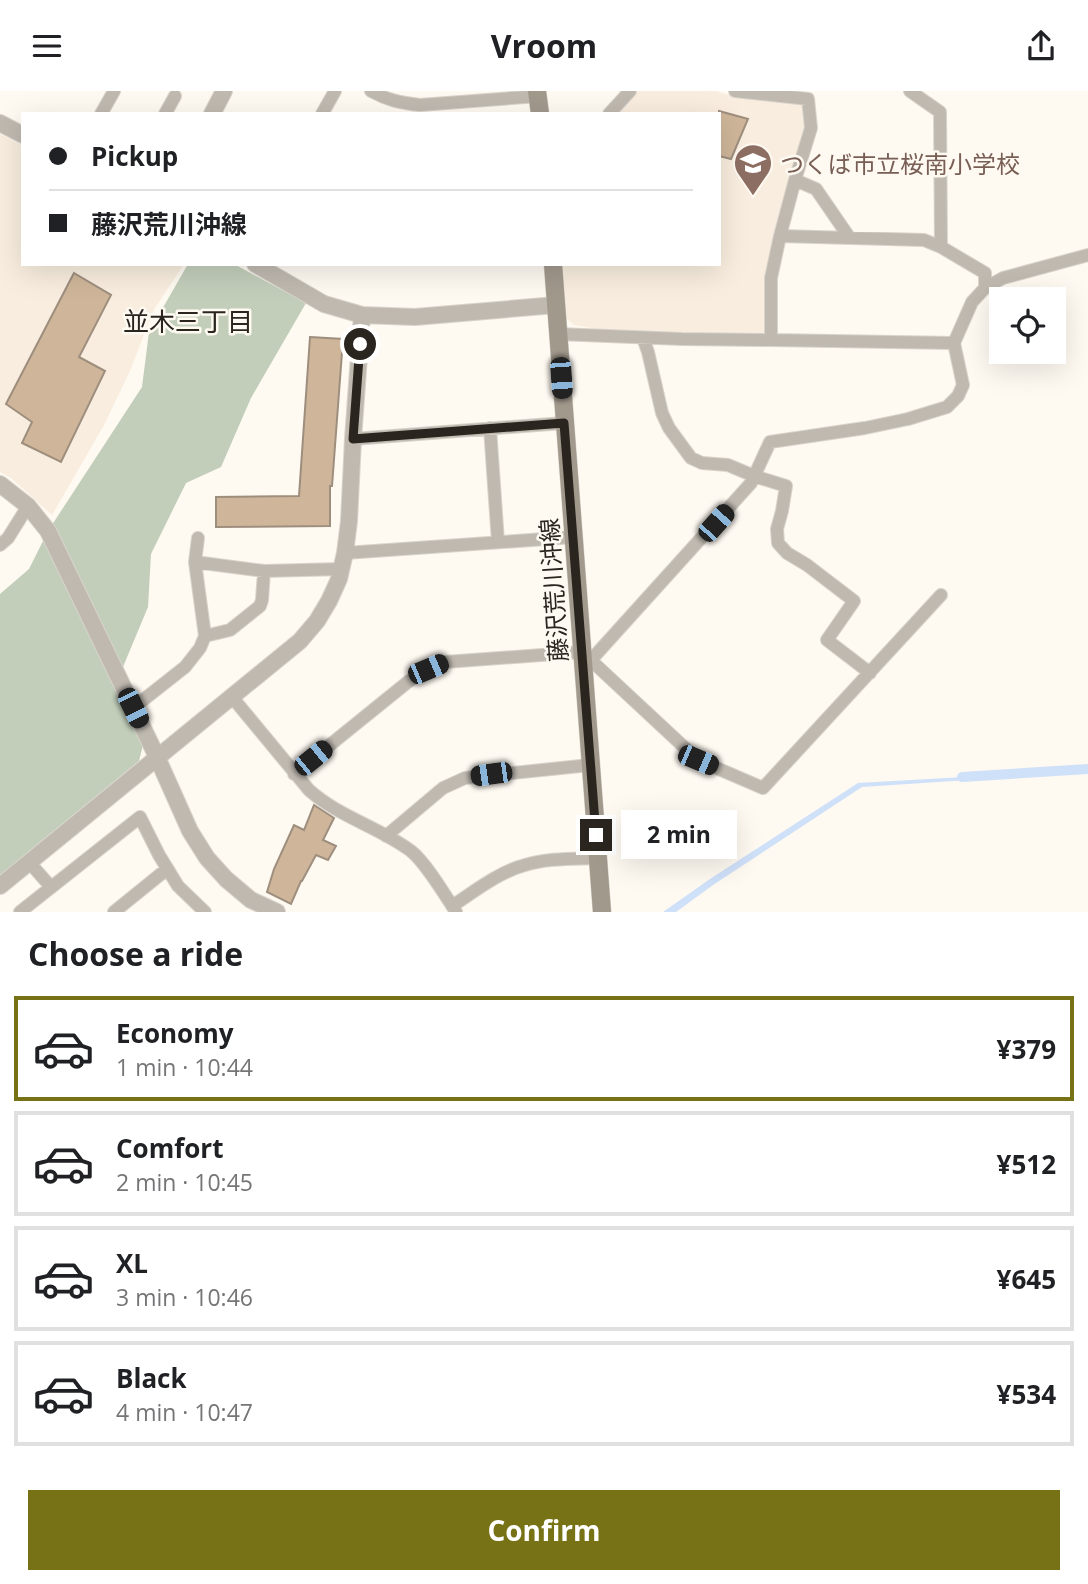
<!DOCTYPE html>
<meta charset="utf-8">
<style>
:root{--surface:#fff;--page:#f2f2f2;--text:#202124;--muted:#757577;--line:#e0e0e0;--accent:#777215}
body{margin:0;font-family:"Open Sans","Noto Sans JP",sans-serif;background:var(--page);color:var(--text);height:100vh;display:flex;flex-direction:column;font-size:26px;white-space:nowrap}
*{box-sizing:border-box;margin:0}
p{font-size:23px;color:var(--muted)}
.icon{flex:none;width:38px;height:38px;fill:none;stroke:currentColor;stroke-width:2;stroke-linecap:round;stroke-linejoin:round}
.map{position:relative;height:821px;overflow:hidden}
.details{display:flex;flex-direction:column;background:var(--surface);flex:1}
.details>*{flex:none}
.banner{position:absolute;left:21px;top:21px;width:700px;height:154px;border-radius:0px;box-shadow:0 7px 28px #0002;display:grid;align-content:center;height:154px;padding:0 28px;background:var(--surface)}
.fabs{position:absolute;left:989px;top:196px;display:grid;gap:14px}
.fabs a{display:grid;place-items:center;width:77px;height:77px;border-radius:0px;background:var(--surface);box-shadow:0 7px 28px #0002;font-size:35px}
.end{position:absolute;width:32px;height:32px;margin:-16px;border:9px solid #2a251e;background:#fff;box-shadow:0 0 0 4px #fff}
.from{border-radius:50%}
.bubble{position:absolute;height:49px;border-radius:0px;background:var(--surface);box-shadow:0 7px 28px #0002;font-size:23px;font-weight:700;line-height:49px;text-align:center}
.car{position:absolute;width:21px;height:42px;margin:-21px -10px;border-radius:9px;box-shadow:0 0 5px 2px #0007;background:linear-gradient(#222 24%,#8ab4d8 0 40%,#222 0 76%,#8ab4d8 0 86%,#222 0)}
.banner b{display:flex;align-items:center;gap:24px;height:66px;font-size:26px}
.banner b+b{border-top:2px solid var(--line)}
.banner i{width:18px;height:18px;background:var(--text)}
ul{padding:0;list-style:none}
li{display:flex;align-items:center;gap:21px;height:105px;margin:0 14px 10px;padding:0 14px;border:4px solid var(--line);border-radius:0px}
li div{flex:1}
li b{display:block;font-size:26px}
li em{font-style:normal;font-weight:700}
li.selected{border-color:var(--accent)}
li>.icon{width:63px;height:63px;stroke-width:1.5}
h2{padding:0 28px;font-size:32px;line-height:84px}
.cta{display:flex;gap:14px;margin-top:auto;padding:14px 28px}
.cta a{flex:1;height:80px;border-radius:0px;background:var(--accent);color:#fff;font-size:28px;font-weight:700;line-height:80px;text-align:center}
header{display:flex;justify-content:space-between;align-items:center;height:91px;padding:0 28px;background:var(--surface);font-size:32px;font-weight:700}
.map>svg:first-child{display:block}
.built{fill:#f8edde}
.green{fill:#c2ceba}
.water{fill:#cfe0f9}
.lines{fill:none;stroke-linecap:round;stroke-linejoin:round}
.canal{stroke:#cfe0f9;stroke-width:10}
.building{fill:#cfb69a;stroke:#9e8e7e;stroke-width:2}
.minor-casing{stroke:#d8d3cb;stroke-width:14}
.tertiary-casing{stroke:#d8d3cb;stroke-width:18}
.secondary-casing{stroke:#d8d3cb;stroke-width:19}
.minor{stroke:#bfb9b0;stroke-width:12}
.tertiary{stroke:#bfb9b0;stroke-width:16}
.secondary{stroke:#a2998d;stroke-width:18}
.route{stroke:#2a251e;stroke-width:9}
.labels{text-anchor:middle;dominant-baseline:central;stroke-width:5;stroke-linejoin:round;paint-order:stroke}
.education-label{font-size:24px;fill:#785e54;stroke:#fef9f1;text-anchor:start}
.street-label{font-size:24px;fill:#2a251e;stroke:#fef9f1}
.neighbourhood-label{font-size:26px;fill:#2a251e;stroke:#fef9f1}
</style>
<header><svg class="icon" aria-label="menu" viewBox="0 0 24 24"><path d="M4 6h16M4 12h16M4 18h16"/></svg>Vroom<svg class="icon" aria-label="share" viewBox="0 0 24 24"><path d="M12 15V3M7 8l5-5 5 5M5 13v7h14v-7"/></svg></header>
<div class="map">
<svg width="1088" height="821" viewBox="0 0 1088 821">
<rect width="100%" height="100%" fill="#fef9f1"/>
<path class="built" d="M638 0H717L725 3 802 11 808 38 765 244 614 241 574 234 566 227 563 173H719V23H618Z
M0 43 23 55V173H184L153 220 130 280 104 334 52 424 11 387 0 381Z"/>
<path class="green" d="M188 173H234L306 212 251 307 221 376 186 392 151 463 148 516 115 595 144 650 139 670 0 784V503L29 478 48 440 142 296 149 241Z"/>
<path class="water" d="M1088 679V681L862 696 713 794 676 821H663L710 788 858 692Z"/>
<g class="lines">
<path class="canal" d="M962 686 1088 678"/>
</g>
<path class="building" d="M719 20 748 28 731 68 719 65Z
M74 182 111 204 79 266 105 280 61 371 22 352 32 331 6 313Z
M310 246 343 248 332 395H330V435L216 436V406L299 405Z
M314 714 334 727 323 749 336 755 328 769 316 764 302 790H301L291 813 267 801 274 778 294 734 304 739Z"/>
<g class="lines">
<defs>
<path id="minor" d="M371 0C387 9 401 12 420 14L539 5
M735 0 808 8 811 37 795 89 816 98 849 146
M910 0 940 21 941 156
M101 23 114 0
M165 23 175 5
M322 23 335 0
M609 23 630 0
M780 145 795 89
M558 243 682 248 771 249V187L780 145 924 149 941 156 985 182V197
M643 247 648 261 662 322 669 337 691 367 702 372 728 374 754 385 786 395 782 420 777 438 778 452 787 462 807 474 854 510 827 549 870 582
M771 249 954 252
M490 337 498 451
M353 348 564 332
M0 454 8 447 28 415
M345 462 574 446
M195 471 264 480 342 478
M205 545 230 539 260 515 262 509 264 480
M591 569 751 392 770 351 865 337 908 328 947 316 958 305 963 294 954 252 972 211 985 197 1003 187 1088 164
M232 606 309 699C339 726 379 736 411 760 426 772 445 804 456 821
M133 617 185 576 200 557 205 545 195 471 198 447
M294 683 409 590 428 578 445 571 582 561 698 669 763 697 941 504
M386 745 443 697 465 687 590 674
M29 771 51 796
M452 815C475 800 499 781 525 774 548 767 574 768 597 767
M20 821 140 726 159 764 178 795 205 821
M114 821 167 778"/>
<path id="tertiary" d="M212 23 224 0
M0 32 23 44
M255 173 324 213 362 224 415 226 556 214
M0 393 28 415 48 440 157 666 190 740 207 767 226 788 251 809 277 821
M0 795 300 550 317 530 329 510 339 488 345 462 349 430 353 348 362 224"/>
<path id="secondary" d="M537 0 540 23
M553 173 602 821"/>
</defs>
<use href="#minor" class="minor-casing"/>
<use href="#tertiary" class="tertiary-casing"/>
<use href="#secondary" class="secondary-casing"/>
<use href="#minor" class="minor"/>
<use href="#tertiary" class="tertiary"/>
<use href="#secondary" class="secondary"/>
</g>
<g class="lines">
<path class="route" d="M360 253 353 348 564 332 596 744"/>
</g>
<defs>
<symbol id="school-pin" viewBox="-11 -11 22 30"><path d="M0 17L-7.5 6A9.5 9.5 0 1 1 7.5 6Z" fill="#8d6e63" stroke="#fef9f1"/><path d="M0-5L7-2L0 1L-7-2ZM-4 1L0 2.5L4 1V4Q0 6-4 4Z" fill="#fff"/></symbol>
</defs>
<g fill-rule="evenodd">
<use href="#school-pin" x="731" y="50" width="44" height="60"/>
</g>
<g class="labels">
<g class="education-label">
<text x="780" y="72">つくば市立桜南小学校</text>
</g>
<g class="street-label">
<text transform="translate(553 499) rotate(-94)">藤沢荒川沖線</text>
</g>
<g class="neighbourhood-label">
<text x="188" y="230">並木三丁目</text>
</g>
</g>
</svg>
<div class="fabs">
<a><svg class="icon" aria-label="locate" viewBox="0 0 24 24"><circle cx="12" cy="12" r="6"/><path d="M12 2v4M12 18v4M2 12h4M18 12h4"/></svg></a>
</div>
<i class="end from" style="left:360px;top:253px"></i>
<i class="end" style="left:596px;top:744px"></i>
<div class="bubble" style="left:621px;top:719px;width:116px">2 min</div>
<i class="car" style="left:561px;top:287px;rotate:176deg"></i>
<i class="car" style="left:716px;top:432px;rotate:42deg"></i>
<i class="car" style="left:428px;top:578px;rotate:67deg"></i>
<i class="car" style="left:133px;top:617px;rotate:154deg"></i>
<i class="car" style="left:313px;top:667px;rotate:51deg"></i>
<i class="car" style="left:698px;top:669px;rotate:113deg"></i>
<i class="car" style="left:491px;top:683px;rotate:262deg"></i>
<div class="banner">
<b><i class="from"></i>Pickup</b>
<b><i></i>藤沢荒川沖線</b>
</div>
</div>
<section class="details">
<h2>Choose a ride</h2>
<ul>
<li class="selected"><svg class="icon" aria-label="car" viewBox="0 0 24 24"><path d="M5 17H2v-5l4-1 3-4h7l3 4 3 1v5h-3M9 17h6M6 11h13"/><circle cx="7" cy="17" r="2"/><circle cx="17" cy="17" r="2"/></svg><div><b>Economy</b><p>1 min · 10:44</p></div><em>¥379</em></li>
<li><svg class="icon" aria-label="car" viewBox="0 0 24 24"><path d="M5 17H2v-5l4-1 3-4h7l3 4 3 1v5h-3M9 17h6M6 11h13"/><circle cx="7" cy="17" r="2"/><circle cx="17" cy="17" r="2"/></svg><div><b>Comfort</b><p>2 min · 10:45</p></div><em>¥512</em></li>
<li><svg class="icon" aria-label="car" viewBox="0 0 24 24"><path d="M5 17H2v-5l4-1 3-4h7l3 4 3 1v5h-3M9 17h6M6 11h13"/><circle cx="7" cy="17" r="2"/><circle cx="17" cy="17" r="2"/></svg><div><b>XL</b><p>3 min · 10:46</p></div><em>¥645</em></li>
<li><svg class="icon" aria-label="car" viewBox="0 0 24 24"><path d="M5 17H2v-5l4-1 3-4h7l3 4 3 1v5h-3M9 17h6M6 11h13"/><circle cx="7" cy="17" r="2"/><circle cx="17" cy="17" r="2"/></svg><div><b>Black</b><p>4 min · 10:47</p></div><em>¥534</em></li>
</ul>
<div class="cta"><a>Confirm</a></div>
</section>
